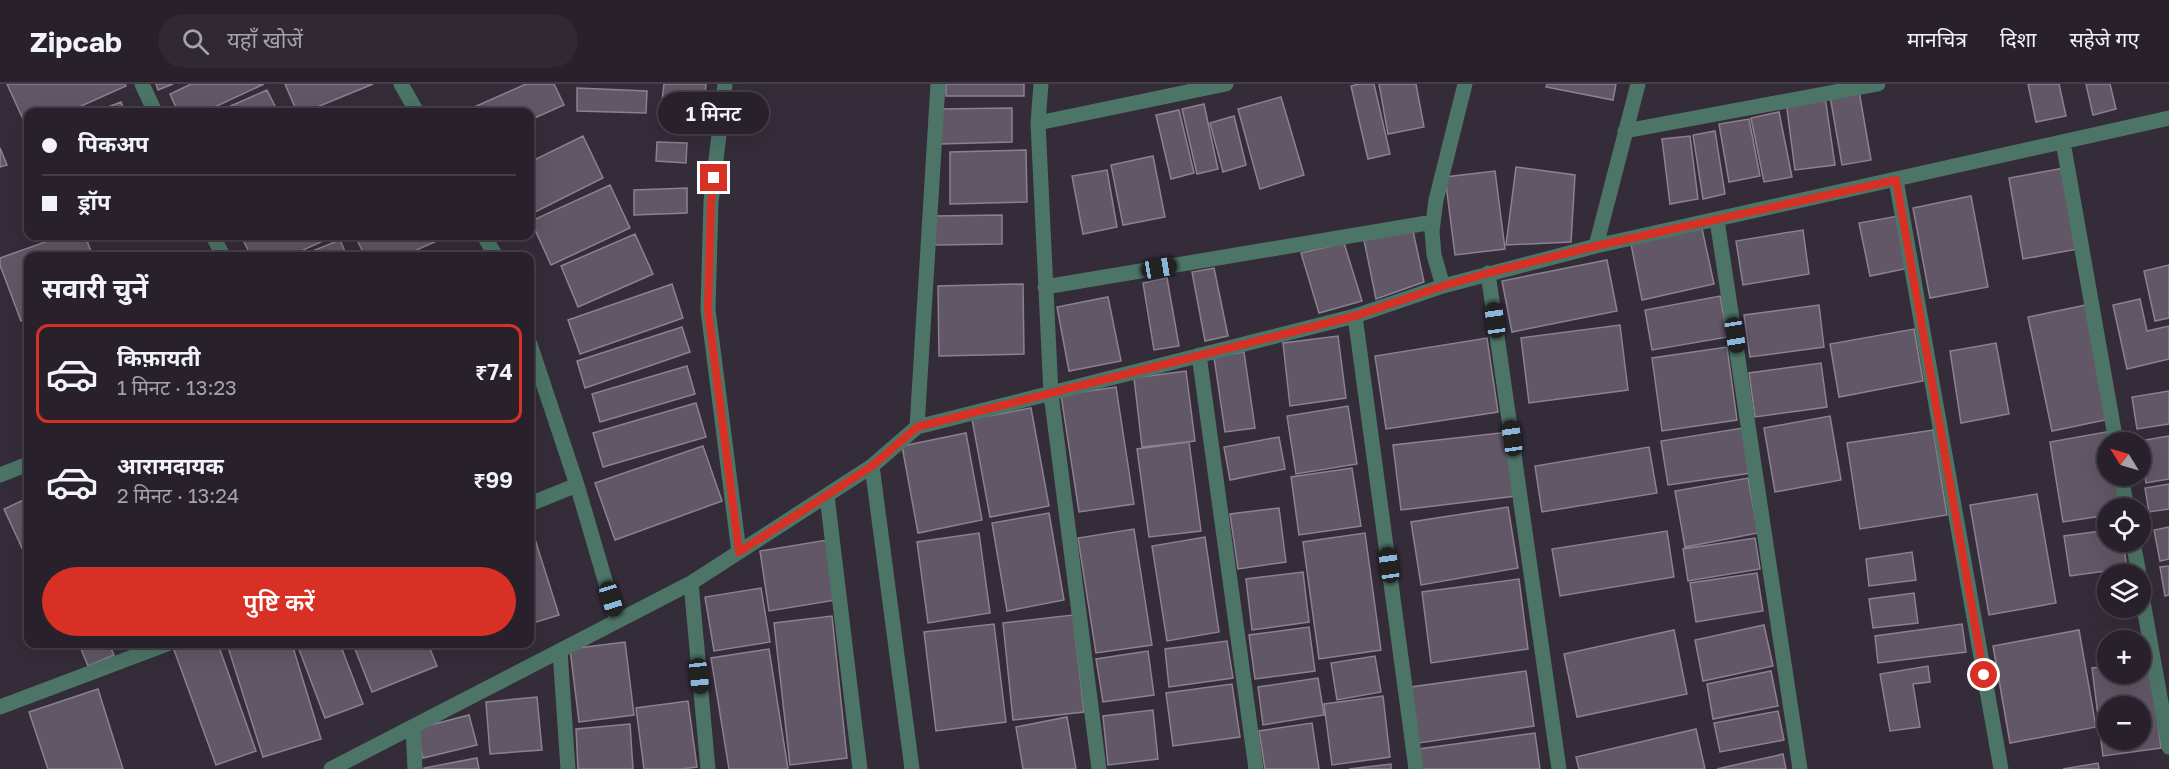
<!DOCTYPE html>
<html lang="hi">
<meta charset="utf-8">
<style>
:root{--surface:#28212b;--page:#302933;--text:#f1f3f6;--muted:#a5a3a9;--line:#443e47;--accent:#d93025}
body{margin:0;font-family:"Golos Text","Noto Sans Devanagari",sans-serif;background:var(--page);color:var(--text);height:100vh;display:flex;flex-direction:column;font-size:22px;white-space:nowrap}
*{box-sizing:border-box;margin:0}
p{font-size:20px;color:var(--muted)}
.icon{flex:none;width:33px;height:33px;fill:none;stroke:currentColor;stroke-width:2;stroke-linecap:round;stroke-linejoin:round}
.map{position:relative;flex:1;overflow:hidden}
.details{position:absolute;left:24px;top:168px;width:510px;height:396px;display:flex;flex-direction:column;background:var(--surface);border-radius:12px;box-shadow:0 6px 24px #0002,0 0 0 2px var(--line)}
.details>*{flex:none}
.banner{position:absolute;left:24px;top:24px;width:510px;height:132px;border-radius:12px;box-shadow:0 6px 24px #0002,0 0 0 2px var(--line);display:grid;align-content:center;height:132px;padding:0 18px;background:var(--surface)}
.needle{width:39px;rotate:307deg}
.fabs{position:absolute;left:2097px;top:348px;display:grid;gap:12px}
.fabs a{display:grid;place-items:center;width:54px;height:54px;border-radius:50%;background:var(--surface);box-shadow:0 6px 24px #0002,0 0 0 2px var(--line);font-size:30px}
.end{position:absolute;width:27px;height:27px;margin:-14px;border:8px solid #d93025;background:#fff;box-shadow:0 0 0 3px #fff}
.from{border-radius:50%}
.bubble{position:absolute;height:42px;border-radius:21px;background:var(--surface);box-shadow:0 6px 24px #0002,0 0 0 2px var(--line);font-size:20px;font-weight:600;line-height:42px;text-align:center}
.car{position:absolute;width:18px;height:36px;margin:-18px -9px;border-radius:8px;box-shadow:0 0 4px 2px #0007;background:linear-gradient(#222 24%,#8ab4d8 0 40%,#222 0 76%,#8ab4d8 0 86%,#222 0)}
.banner b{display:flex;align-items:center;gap:21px;height:57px;font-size:22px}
.banner b+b{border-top:2px solid var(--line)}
.banner i{width:15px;height:15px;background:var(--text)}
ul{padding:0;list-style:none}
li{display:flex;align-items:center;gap:18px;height:99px;margin:0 12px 9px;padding:0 6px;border:3px solid transparent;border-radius:12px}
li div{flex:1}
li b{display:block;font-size:22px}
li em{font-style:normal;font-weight:600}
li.selected{border-color:var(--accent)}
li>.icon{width:54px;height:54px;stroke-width:1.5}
h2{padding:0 18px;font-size:27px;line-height:72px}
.button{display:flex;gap:12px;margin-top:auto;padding:12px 18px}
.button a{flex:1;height:69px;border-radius:36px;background:var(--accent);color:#fff;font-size:24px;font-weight:600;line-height:69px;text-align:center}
header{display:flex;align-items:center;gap:36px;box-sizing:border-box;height:84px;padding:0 30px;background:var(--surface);border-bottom:2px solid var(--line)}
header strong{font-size:28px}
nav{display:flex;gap:33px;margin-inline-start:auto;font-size:21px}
.search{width:420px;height:54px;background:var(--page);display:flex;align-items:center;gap:15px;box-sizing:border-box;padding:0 21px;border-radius:33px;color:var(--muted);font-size:22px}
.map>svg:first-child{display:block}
.building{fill:#615766;stroke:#8c8190;stroke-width:1.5;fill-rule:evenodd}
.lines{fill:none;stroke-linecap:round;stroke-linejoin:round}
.minor{stroke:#4c7567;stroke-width:15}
.route{stroke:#d93025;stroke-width:8}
</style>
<header>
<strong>Zipcab</strong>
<div class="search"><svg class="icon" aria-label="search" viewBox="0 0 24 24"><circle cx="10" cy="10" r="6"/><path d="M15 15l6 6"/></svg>यहाँ खोजें</div>
<nav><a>मानचित्र</a><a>दिशा</a><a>सहेजे गए</a></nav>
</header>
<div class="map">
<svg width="2169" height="685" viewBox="0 0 2169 685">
<rect width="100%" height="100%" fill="#352c39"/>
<path class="building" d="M7 0H125L126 2 68 28H28V46Z
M156 0H173L158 6Z
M191 0H264L204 28H178L170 10Z
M285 0H373L305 28H297Z
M526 0H554L564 21 530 36V28H463Z
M664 0H706L703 28 661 24Z
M946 0H1024V12H946Z
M1359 0H1374L1390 70 1368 75 1351 2Z
M1379 0H1416L1424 43 1388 50Z
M1547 0H1616L1613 16 1546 3Z
M2028 0H2059L2066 32 2036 38Z
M2086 0H2110L2116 25 2093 31Z
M577 4 647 7 646 29 577 27Z
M267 6 278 28H217Z
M1859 7 1871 76 1842 81 1830 12Z
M1281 13 1304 91 1260 105 1238 25Z
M1825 13 1835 81 1795 86 1786 18Z
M121 18 125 28H95Z
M1204 20 1218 85 1197 90 1182 25Z
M1012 24V58L940 60V25Z
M1179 26 1194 89 1171 95 1156 31Z
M1779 28 1792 93 1764 98 1751 34Z
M1234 32 1246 81 1223 88 1210 39Z
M1749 35 1760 92 1729 98 1719 40Z
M1715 47 1725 110 1703 115 1693 51Z
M583 52 603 94 531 130 530 78Z
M1690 52 1698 115 1670 120 1662 55Z
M657 58 687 59 686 79 656 77Z
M0 64 7 81 0 83Z
M1026 66 1027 118 950 120V68Z
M1153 72 1165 133 1123 141 1111 81Z
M1516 83 1575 91 1571 158 1506 161Z
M2064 84 2078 165 2023 175 2009 94Z
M1107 86 1117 143 1083 150 1072 92Z
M1495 87 1505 165 1455 171 1445 93Z
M610 101 630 144 551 181 531 137Z
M687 104V129L634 131V106Z
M1971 112 1988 203 1930 214 1913 124Z
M1002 131V160L934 161V132Z
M1898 132 1909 184 1870 192 1859 139Z
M1701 140 1714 200 1642 216 1630 155Z
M1803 146 1809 190 1743 201 1736 157Z
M1413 147 1424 198 1376 215 1364 156Z
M635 150 653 190 578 223 561 182Z
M62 152H85L93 172H28V234L21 237 0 181V174Z
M247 152H334L290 172H251L242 154Z
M355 152H448L403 172H365Z
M340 156 347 172H300Z
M1344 159 1362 217 1319 229 1301 169Z
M1607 176 1617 227 1512 248 1502 197Z
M2169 181V234L2155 237 2144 187Z
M1214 184 1228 252 1205 257 1192 188Z
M1167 194 1179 262 1154 266 1143 199Z
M672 200 683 234 580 270 568 236Z
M1023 200 1024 270 939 272 938 202Z
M1720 212 1728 253 1652 266 1645 226Z
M1108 213 1121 277 1069 287 1057 223Z
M2140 215 2147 247 2169 242V275L2127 285 2113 221Z
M1819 221 1824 263 1750 273 1744 231Z
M2086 221 2110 335 2052 347 2028 233Z
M1620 241 1628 306 1529 319 1521 254Z
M682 243 690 268 585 304 577 277Z
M1914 245 1923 297 1839 313 1830 260Z
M28 248V264L23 250Z
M1338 252 1346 314 1290 322 1283 259Z
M1487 254 1498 328 1386 345 1375 272Z
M1996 259 2009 330 1961 339 1950 267Z
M1727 263 1737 336 1662 347 1652 274Z
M1244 268 1255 344 1225 348 1214 273Z
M1821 279 1827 323 1755 333 1749 289Z
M687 282 695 310 600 338 592 310Z
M1186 287 1195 357 1142 363 1134 294Z
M1116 303 1134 420 1079 428 1061 311Z
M2169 307V340L2137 345 2132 313Z
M696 319 706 353 603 383 593 349Z
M1348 322 1357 380 1296 390 1287 332Z
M1031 324 1049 422 990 433 972 335Z
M1830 332 1841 396 1775 408 1764 344Z
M1743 344 1751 389 1668 401 1661 357Z
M1933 346 1947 431 1860 445 1847 359Z
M2111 347 2113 358H2108V392H2119L2124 424H2108V431L2063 438 2050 358Z
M1509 348 1516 412 1401 426 1393 361Z
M966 349 982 436 918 449 902 362Z
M2169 352V395L2146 399 2139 357Z
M1279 353 1285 385 1230 396 1224 363Z
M1189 358 1201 447 1149 453 1137 365Z
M703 362 722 417 615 456 595 399Z
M1649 363 1657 409 1542 428 1535 382Z
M1352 384 1361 442 1299 451 1291 393Z
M1748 394 1758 449 1685 463 1675 407Z
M2169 400V425L2149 428 2145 404Z
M2037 410 2056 519 1989 531 1970 421Z
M28 414V477L4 425Z
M1508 423 1518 484 1421 501 1411 438Z
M1279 424 1286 478 1238 485 1230 430Z
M1049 429 1064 516 1007 527 992 439Z
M2169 443V475L2160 477 2154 446Z
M1134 445 1152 561 1096 569 1078 454Z
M2108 446V458H2123L2127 484 2070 492 2064 452Z
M1667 447 1674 493 1560 512 1552 465Z
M533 449 559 531 530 540V450Z
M979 449 990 529 928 539 917 458Z
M1365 449 1381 566 1319 575 1303 458Z
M1205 453 1219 548 1167 557 1152 462Z
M1755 454 1760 485 1688 497 1683 465Z
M827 456 836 516 769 527 760 467Z
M1912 468 1916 496 1869 502 1866 475Z
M2169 482V511L2165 512 2160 483Z
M1303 488 1309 538 1252 546 1246 495Z
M1757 489 1763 527 1696 538 1690 499Z
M1519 495 1528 565 1431 579 1422 508Z
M761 504 770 558 714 567 705 513Z
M1914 509 1918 539 1873 544 1869 515Z
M1073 531 1084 628 1013 636 1003 539Z
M832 532 847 674 790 681 774 539Z
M994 540 1006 638 936 647 924 548Z
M1962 540 1966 568 1878 579 1875 552Z
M1764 541 1773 582 1703 597 1695 556Z
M1309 543 1315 587 1255 595 1249 551Z
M1674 546 1687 610 1577 633 1564 570Z
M2079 546 2096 643 2010 659 1993 562Z
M1227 557 1233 594 1169 603 1165 565Z
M625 558 634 631 579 638 570 565Z
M79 560H109L114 571 88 582Z
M183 560H218L256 667 216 681 173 563Z
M227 560H292L321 655 263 673Z
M297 560H340L363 620 325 634Z
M353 560H428L437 582 372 608Z
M769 565 788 685H729L711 574Z
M1148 567 1154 611 1103 618 1096 575Z
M1375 572 1381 608 1337 616 1331 579Z
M2150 577 2161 664 2103 672 2092 584 2108 582V590H2140V578ZM2108 622H2140V656H2108Z
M1928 582 1930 598 1913 600 1920 643 1890 647 1880 590Z
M1526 587 1534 642 1419 659 1411 603Z
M1771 587 1778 622 1713 635 1707 600Z
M1318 594 1324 631 1263 641 1258 603Z
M1232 600 1240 653 1173 662 1166 609Z
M98 605 123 685H48L29 628Z
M1383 612 1390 673 1332 681 1324 620Z
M537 613 542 666 490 670 486 618Z
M688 617 697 683 682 685H644L636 624Z
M1153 626 1158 675 1108 681 1103 632Z
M1778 627 1784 656 1720 668 1714 639Z
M469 631 477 661 423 674 415 645Z
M1067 633 1076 685H1023L1016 643Z
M1312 639 1319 685H1265L1259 647Z
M630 640 633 685H578L576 645Z
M1696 645 1705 685H1579L1576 673Z
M1535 649 1540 685H1421L1419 665Z
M1783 670 1786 685H1717Z
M477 674 479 685H424V684Z
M2098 679 2099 685H2063Z
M1391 680V685H1349Z"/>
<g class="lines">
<path class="minor" d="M142 0 155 28
M401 0 417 28
M725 0 711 118 708 226 739 468
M1041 0 1038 39 1051 310 1099 685
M1038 39 1226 0
M1625 47 1878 0
M2063 58 2116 358
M1896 96 2001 685
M1717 136 1800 685
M213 152 223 172
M484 152 496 172
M1596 162 1638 0
M1488 189 1559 685
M1443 202 1434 171 1432 147 1436 116 1465 0
M1045 203 1433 138
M1355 232 1416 685
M530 260 577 401 617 537
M1199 271 1256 685
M917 343 938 0
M0 391 28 380
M2121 392 2127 424
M827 412 860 685
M530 420 577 401
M2133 458 2139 490
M691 499 708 685
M2140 501 2169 663
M560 567 568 685
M0 623 167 560
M413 643 415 685
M331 685 691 499 872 382
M912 685 872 382 917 343 1355 232 1443 202 1596 162 2169 34"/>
</g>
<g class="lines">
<path class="route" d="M714 94 711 118 708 226 739 468 872 382 917 343 1355 232 1443 202 1488 189 1596 162 1896 96 1984 591"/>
</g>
</svg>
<div class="fabs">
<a><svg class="needle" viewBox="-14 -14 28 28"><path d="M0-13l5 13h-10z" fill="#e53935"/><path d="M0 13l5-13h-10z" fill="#a5a3a9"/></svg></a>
<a><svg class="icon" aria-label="locate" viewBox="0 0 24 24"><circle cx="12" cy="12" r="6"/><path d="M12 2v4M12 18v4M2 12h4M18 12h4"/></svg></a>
<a><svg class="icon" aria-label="layers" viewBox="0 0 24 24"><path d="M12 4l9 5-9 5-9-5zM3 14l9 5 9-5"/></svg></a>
<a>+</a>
<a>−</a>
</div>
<i class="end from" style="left:1984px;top:591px"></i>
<i class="end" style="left:714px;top:94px"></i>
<div class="bubble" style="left:658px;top:8px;width:111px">1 मिनट</div>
<i class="car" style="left:1159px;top:184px;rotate:80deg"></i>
<i class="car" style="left:1495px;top:236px;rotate:352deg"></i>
<i class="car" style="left:1735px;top:251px;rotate:171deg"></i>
<i class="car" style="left:1512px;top:354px;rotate:352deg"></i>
<i class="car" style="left:1389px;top:481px;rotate:352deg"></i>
<i class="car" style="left:611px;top:515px;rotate:163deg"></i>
<i class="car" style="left:699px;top:592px;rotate:174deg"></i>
<div class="banner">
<b><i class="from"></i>पिकअप</b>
<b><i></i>ड्रॉप</b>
</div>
<section class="details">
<h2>सवारी चुनें</h2>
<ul>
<li class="selected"><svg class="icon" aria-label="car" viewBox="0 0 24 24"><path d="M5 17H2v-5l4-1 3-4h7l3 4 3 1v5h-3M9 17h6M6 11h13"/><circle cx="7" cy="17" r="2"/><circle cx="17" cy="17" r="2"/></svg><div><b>किफ़ायती</b><p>1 मिनट · 13:23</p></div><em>₹74</em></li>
<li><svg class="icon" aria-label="car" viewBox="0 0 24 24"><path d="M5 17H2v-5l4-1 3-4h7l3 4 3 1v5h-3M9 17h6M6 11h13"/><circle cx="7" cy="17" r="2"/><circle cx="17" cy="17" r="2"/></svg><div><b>आरामदायक</b><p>2 मिनट · 13:24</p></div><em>₹99</em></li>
</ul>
<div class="button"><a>पुष्टि करें</a></div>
</section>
</div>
